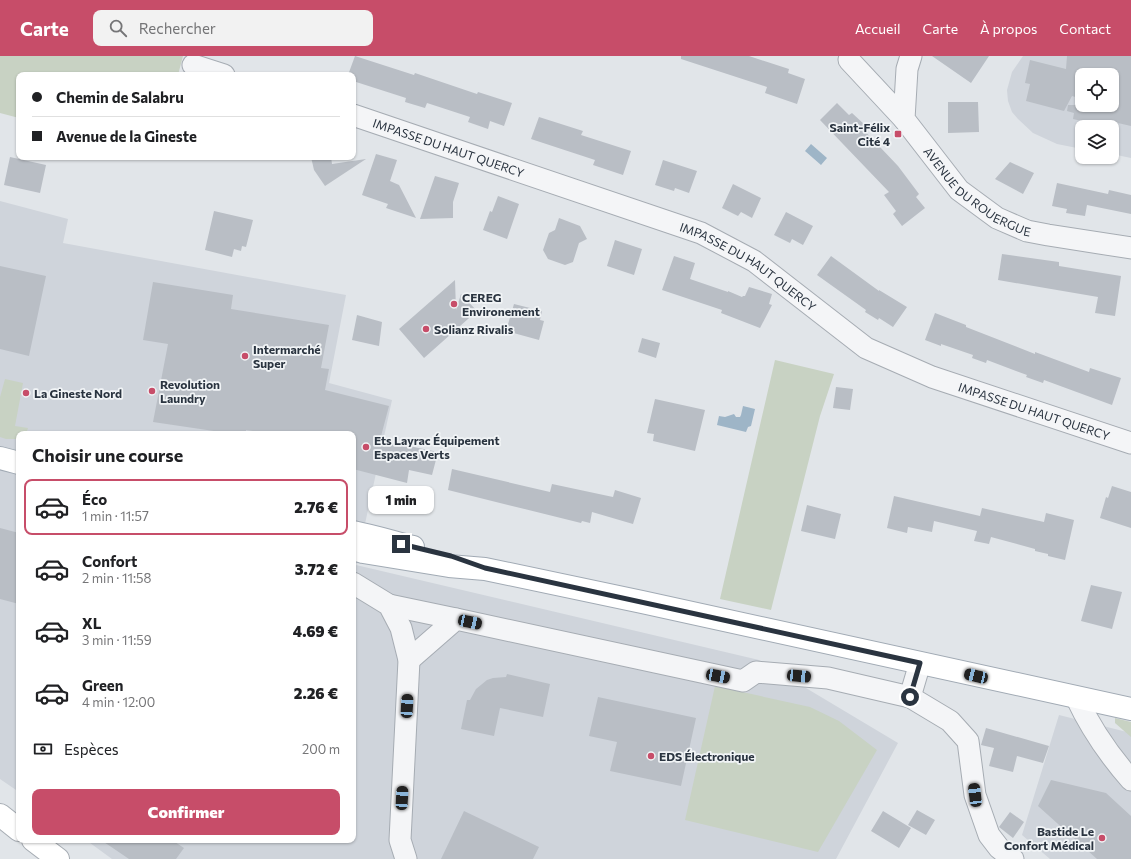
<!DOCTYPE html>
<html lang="fr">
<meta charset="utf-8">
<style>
:root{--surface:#fff;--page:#f2f2f2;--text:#202124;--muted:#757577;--line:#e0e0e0;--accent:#c74d69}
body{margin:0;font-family:Commissioner,sans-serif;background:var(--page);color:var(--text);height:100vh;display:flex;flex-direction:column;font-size:15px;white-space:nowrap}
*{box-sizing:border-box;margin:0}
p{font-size:13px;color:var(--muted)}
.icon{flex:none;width:22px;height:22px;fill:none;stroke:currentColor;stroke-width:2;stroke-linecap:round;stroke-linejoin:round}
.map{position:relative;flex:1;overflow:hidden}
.side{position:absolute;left:16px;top:375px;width:340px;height:412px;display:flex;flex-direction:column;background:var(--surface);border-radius:8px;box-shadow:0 1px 3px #0004}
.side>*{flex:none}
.top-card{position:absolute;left:16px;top:16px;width:340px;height:88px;border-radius:8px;box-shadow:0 1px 3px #0004;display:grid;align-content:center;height:88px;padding:0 16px;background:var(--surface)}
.fabs{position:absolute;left:1075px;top:12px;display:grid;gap:8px}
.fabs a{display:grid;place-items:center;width:44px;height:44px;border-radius:8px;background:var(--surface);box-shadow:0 1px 3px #0004;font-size:20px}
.end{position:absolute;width:18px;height:18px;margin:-9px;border:5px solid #2a3440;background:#fff;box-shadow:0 0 0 2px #fff}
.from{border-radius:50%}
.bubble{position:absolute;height:28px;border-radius:8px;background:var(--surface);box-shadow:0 1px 3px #0004;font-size:13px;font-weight:800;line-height:28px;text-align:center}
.car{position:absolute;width:12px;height:24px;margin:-12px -6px;border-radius:5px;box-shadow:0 0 3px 1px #0007;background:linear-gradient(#222 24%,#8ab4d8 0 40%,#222 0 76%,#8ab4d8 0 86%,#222 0)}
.top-card b{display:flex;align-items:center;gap:14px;height:38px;font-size:15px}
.top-card b+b{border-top:1px solid var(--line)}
.top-card i{width:10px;height:10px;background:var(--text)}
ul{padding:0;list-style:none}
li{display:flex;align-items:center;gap:12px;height:56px;margin:0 8px 6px;padding:0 8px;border:2px solid transparent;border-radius:8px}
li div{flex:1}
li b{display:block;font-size:15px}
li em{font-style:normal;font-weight:800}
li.on{border-color:var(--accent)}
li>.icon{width:36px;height:36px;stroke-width:1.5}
h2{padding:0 16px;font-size:18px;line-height:48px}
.pay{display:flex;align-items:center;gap:10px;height:44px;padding:0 16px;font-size:15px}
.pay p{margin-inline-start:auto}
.primary-button{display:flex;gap:8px;margin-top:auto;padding:8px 16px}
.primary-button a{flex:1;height:46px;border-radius:8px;background:var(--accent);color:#fff;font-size:16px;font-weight:800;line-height:46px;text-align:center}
header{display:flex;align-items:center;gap:24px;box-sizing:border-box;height:56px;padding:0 20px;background:var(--accent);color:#fff}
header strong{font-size:19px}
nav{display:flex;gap:22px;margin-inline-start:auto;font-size:14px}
.search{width:280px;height:36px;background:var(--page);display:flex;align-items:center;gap:10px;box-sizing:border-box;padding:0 14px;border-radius:8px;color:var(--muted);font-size:15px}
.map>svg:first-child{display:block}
.built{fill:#cfd4db;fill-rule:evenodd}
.green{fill:#c8d2c3}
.water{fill:#9eb5c7}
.building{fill:#b9bec5}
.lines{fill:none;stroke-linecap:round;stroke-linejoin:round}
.street-casing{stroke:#a6acb3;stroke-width:23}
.secondary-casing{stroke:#a6acb3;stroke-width:24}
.primary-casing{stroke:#a1aab4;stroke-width:24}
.street{stroke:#f4f5f7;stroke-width:21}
.secondary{stroke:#fff;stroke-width:22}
.primary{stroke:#fff;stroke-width:22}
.route{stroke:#2a3440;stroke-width:5}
.poi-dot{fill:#c74d69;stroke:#f1f4f6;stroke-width:1.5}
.labels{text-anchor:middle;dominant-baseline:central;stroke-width:3.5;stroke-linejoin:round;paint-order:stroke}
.poi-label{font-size:12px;font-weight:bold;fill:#2a3440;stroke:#f1f4f6;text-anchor:start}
.street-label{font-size:12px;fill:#2a3440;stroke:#f1f4f6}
</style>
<header>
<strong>Carte</strong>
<div class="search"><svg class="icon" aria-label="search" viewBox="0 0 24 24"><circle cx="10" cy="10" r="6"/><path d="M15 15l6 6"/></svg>Rechercher</div>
<nav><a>Accueil</a><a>Carte</a><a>À propos</a><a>Contact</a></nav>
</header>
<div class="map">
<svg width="1131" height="803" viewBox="0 0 1131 803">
<rect width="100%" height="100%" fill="#e1e5e9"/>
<path class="built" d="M1023 0H1131V102L1112 98V71H1082V93L1057 88 1033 77 1018 63 1012 56 1008 45 1007 34 1012 16ZM1082 19H1112V49H1082Z
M0 145 68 163 63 187 346 239 329 327 392 344 356 509 759 604 898 687 836 803H112L86 784H353V378H19V736L0 723Z
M1059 659 1131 677V803H1050L1022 779Z"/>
<path class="green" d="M0 0H183L178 19H19V62L0 57Z
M775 304 834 318 820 360 771 554 720 543Z
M5 323 23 327 15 370 28 372 26 378H19V382L18 383H6L0 381V341Z
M715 630 810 651 839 665 877 694 818 796 685 764Z
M1115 662 1131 666V681L1115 667Z"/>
<path class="water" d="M811 88 827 102 821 109 805 95Z
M743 350 755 353 751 370 748 371 746 376 717 369 719 360 725 361 734 358 736 361H740L741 359Z"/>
<path class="building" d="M355 0 414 19 415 17 477 38 478 36 512 47 504 70 490 65 488 73 468 66 470 61 427 47 425 52 405 46 406 42 353 25V19H348Z
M681 0H749L789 13 788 17 805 23 797 48 765 37 767 31 681 3Z
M932 0H989L971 27Z
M1067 0H1131V70L1105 64 1103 70 1073 63 1074 57 1067 55 1068 49H1112V19H1082V43L1072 40 1064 55 1026 45 1030 28 1025 27 1030 4 1066 13Z
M948 46H978L979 76 948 77Z
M837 47 849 59 852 57 865 69 862 72 898 110 919 138 916 141 925 152 902 170 893 158 896 155 884 139 889 136 820 64Z
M539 61 583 75 581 79 631 95 623 119 593 109 595 104 531 83Z
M376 98 397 104 390 125 399 129 416 162 386 152 388 148 362 139Z
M10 101 46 109 40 137 4 129Z
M311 101H331L332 108 366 103 325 130 314 114Z
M663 104 697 115 689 137 675 132 674 135 655 129Z
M1010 106 1034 117 1023 138 995 123Z
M435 120 459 127 453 146V162L420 163Z
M1057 127 1108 138 1109 134 1131 139V158L1087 149 1085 160 1066 157 1067 153 1052 150Z
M733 128 761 142 752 162 741 156 738 160 722 152Z
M498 140 519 148 507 183 483 174 490 155 492 156Z
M214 155 253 164 246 191 242 190 241 195 234 193 232 201 205 194Z
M786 156 813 170 803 189 792 183 790 187 774 179Z
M559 162 580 170 587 183 579 187 573 206 565 209 548 203 543 194 549 177 555 174Z
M615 184 642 193 634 219 607 210Z
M1002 198 1059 206V210L1121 220 1115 260 1095 257 1098 241 998 224Z
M674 200 695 207 690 223 728 236V235L742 241 743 240H745L749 231 772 238 769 248 772 249 760 272 721 257 722 254 662 234Z
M831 200 879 235V234L907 251 893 271 879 262 878 264 865 256 866 254 817 219Z
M0 210 46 220 29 300 0 293Z
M455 224 456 254 461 238 477 255 424 302 399 273Z
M153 226 233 239 231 253 329 269 321 312 329 313 325 334 389 350 380 384 438 396 432 419 409 414 407 427 353 413V378H273L246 374V378H234L153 366 168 288 143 284Z
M514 248 542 255 540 264 544 265 539 284 506 275Z
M935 257 966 269V271L1035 298V296L1089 316 1090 312 1121 322 1112 349 1044 324 1043 327 1026 321 1027 319 987 304 986 307 972 302 973 299 941 288V290L925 284Z
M357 259 382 266 379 290 352 284Z
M642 282 660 287 656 302 638 296Z
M836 331 853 333 850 354 833 352Z
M655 343 705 354 695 395 653 385 654 378 647 377Z
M452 413 550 436 552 428 613 441 615 434 641 442 633 468 592 456 590 467 582 465 581 467 448 434Z
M1112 430 1131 436V472L1100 462 1106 441 1108 442Z
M894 440 980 460 982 452 1044 466 1046 457 1074 464 1065 504 1048 500V498L1035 495V493L991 481 989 488 974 485 977 475 934 465 932 476 908 471 907 477 887 472Z
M807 449 841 458 835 483 801 475Z
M0 472 19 477V548L0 543Z
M1091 529 1122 536 1112 573 1081 565Z
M507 618 550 628 543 661 500 652 494 680 461 673 467 644H470L476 633 487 624 493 622 506 621Z
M598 641 696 662 681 730 610 715 617 686 589 680Z
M986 672 1049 690 1043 707 1017 700 1013 716 989 710 994 692 981 689Z
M1051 724 1106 737 1131 760V803H1097L1038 750Z
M917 754 935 764 926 779 908 769Z
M464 755 539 791 533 803H441Z
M883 755 911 772 899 792 871 775Z
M1010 756 1024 766 1013 782 999 771Z
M101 784H172L184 792 176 803H129Z"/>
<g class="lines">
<defs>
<g id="street">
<path id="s1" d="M911 0 907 13 904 63 959 134 997 162 1027 175 1048 179 1131 192"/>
<path d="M849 4 904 63"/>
<path d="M193 9 224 19"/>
<path id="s2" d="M353 59 701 177 754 205 866 292 932 321 1131 387"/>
<path d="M353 527 389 549 401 572 409 604 400 784 406 803"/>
<path d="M389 549 456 563"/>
<path d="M409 604 456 563 743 625 756 616 828 622 910 641 950 665 968 685 975 739 989 779 999 792 1013 803"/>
<path d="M910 641 920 607"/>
<path d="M1076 641C1090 671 1109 699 1131 724"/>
</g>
<path id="secondary" d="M0 759 19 774
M33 784 58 803"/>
<path id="primary" d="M0 402 19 407
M353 476C373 480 393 486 413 491
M353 493 363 496 449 510 485 513 642 546 1131 653"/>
</defs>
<use href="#street" class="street-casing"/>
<use href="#secondary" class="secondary-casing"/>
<use href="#primary" class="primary-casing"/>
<use href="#street" class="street"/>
<use href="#secondary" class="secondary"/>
<use href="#primary" class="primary"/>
</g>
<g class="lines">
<path class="route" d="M401 488 451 500 485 512 920 607 910 641"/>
</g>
<g class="poi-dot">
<rect x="894" y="74" width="8" height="8" rx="2"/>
<circle cx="454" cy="248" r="4"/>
<circle cx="426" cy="273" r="4"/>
<circle cx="245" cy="300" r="4"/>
<circle cx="152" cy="335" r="4"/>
<circle cx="26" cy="337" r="4"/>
<circle cx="366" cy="391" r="4"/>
<circle cx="651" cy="700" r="4"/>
<circle cx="1102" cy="782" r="4"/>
</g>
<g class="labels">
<g class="poi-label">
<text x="890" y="71" text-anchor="end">Saint-Félix<tspan x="890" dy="14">Cité 4</tspan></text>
<text x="462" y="241">CEREG<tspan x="462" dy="14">Environement</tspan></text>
<text x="434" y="273">Solianz Rivalis</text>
<text x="253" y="293">Intermarché<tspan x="253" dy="14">Super</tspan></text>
<text x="160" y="328">Revolution<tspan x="160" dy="14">Laundry</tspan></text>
<text x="34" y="337">La Gineste Nord</text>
<text x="374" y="384">Ets Layrac Équipement<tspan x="374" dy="14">Espaces Verts</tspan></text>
<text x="659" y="700">EDS Électronique</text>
<text x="1094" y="775" text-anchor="end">Bastide Le<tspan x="1094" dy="14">Confort Médical</tspan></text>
</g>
<g class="street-label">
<text stroke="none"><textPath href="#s2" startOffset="101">IMPASSE DU HAUT QUERCY</textPath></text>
<text stroke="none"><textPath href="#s1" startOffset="169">AVENUE DU ROUERGUE</textPath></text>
<text stroke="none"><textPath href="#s2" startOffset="425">IMPASSE DU HAUT QUERCY</textPath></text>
<text stroke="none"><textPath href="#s2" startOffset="749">IMPASSE DU HAUT QUERCY</textPath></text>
</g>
</g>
</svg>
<div class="fabs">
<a><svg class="icon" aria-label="locate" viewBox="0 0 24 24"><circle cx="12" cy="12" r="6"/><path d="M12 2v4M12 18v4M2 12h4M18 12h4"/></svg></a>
<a><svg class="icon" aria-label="layers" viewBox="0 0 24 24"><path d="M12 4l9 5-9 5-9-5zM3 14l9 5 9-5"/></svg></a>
</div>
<i class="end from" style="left:910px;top:641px"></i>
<i class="end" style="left:401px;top:488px"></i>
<div class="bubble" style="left:368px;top:430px;width:66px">1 min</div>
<i class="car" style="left:470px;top:566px;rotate:102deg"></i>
<i class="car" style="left:718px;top:620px;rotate:101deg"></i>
<i class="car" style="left:799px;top:620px;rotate:95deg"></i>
<i class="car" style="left:976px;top:620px;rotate:283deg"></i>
<i class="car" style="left:407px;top:650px;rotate:3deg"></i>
<i class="car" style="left:975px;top:739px;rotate:353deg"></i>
<i class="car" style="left:402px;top:742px;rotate:3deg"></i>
<div class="top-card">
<b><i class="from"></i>Chemin de Salabru</b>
<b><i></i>Avenue de la Gineste</b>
</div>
<section class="side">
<h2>Choisir une course</h2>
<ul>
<li class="on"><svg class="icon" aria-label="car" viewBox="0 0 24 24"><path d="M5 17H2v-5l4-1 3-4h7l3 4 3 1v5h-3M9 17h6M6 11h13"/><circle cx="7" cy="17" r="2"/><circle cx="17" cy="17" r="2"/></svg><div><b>Éco</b><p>1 min · 11:57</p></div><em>2.76 €</em></li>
<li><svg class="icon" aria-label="car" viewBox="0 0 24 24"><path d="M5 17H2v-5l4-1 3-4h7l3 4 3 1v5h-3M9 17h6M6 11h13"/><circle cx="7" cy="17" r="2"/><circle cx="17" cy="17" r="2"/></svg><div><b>Confort</b><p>2 min · 11:58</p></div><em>3.72 €</em></li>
<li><svg class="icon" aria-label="car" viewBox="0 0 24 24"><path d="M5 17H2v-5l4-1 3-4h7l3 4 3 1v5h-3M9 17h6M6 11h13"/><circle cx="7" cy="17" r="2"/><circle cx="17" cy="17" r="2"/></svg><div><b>XL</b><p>3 min · 11:59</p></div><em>4.69 €</em></li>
<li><svg class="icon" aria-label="car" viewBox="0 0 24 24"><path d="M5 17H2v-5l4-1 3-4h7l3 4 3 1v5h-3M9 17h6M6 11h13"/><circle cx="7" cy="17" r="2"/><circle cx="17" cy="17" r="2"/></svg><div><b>Green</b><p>4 min · 12:00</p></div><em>2.26 €</em></li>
</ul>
<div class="pay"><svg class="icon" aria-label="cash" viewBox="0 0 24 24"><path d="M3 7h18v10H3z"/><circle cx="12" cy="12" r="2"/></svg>Espèces<p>200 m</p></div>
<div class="primary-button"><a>Confirmer</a></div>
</section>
</div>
